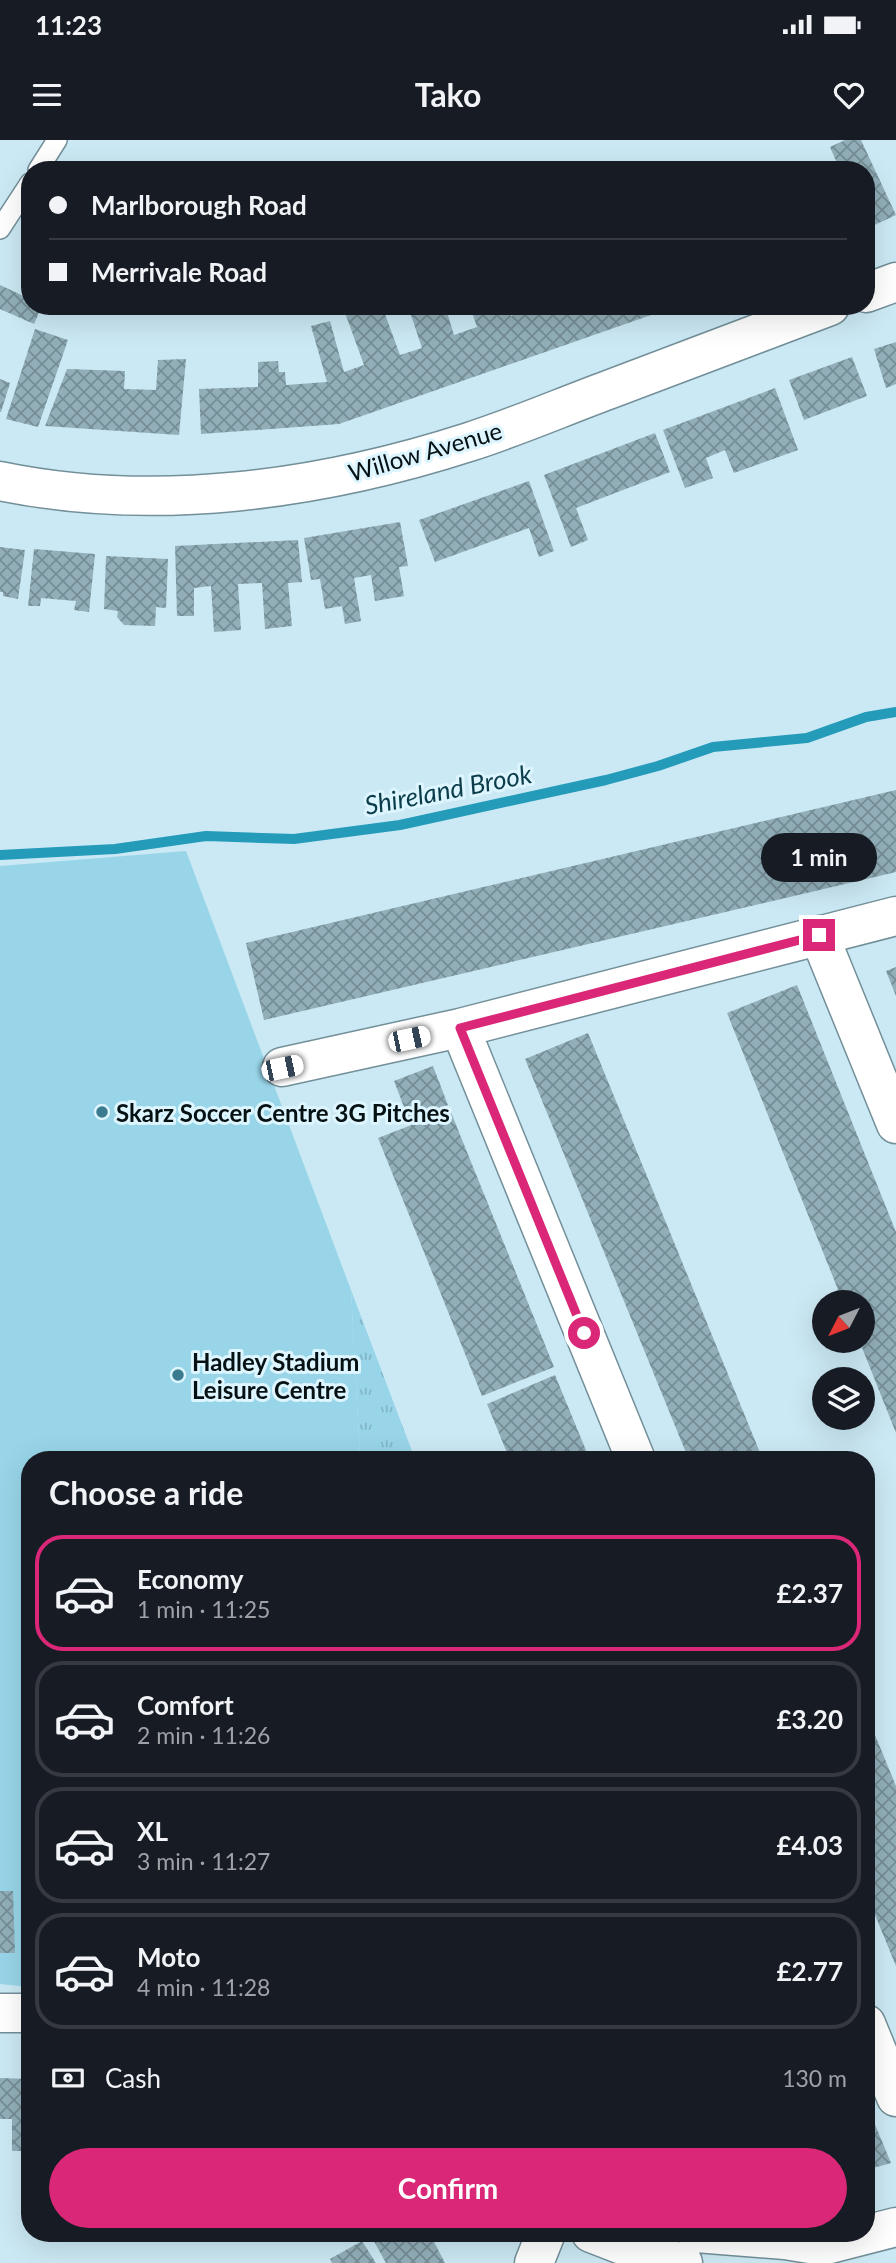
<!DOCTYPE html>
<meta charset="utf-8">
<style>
:root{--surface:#171b24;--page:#20242c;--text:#f1f3f6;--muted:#9ea1a6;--line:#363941;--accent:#db2777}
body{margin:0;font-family:Lato,sans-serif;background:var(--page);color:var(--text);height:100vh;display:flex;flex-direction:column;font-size:26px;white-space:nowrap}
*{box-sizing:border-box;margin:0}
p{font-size:23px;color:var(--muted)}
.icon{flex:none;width:38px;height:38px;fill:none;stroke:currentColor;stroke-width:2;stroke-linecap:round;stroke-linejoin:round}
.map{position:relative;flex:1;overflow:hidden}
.panel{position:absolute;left:21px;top:1311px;width:854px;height:791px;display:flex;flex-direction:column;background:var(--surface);border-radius:28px;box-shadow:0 7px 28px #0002}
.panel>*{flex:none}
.top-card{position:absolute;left:21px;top:21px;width:854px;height:154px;border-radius:28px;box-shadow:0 7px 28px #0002;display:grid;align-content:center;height:154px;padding:0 28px;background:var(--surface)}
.needle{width:46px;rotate:228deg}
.fabs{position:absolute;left:812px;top:1150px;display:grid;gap:14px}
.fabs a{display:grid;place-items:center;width:63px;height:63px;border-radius:50%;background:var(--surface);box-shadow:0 7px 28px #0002;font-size:35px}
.end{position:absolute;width:32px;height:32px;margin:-16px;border:9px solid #db2777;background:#fff;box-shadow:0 0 0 4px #fff}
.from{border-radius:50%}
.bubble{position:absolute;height:49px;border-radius:24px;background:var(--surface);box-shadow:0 7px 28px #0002;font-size:23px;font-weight:700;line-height:49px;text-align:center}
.car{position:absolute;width:21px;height:42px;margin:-21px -10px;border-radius:9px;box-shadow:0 0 5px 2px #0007;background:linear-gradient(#fff 24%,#345 0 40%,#fff 0 76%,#345 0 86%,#fff 0)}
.top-card b{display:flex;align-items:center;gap:24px;height:66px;font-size:26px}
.top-card b+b{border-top:2px solid var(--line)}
.top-card i{width:18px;height:18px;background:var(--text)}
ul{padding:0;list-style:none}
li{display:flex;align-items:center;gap:21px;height:116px;margin:0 14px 10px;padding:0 14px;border:4px solid var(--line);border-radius:28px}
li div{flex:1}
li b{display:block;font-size:26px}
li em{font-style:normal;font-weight:700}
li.on{border-color:var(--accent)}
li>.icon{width:63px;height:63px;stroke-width:1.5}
h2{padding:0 28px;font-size:32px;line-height:84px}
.pay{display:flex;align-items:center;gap:18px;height:77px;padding:0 28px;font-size:26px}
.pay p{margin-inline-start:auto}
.primary-button{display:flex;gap:14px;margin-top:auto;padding:14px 28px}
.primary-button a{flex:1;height:80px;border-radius:42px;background:var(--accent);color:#fff;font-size:28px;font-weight:700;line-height:80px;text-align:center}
.status{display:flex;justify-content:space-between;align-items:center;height:49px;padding:0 35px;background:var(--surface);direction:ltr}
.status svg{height:19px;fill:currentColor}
header{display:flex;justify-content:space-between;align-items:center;height:91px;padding:0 28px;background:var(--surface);font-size:32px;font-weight:700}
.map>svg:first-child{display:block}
.grass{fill:url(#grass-tufts)}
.pitch{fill:#98d5e9}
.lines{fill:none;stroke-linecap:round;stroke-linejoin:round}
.stream{stroke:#259bba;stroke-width:10}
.building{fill:url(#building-cross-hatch)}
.lane-casing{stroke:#738f99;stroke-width:22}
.street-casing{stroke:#738f99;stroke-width:41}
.primary-casing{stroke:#738f99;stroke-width:41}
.lane{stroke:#fff;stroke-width:19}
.street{stroke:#fff;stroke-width:38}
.primary{stroke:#fff;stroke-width:38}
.route{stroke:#db2777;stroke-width:9}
.poi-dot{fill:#3b7b8f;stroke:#ddf5fe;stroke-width:2.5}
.labels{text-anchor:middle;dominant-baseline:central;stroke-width:6;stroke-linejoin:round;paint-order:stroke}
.street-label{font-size:24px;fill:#061114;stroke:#ddf5fe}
.poi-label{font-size:24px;font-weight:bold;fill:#061114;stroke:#ddf5fe;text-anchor:start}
.water-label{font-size:26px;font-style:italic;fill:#0a3c4a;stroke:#ddf5fe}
</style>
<div class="status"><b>11:23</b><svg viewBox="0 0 49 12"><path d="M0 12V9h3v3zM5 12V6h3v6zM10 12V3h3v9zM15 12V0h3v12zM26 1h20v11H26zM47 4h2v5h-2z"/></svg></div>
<header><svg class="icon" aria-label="menu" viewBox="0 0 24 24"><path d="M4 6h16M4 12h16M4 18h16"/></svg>Tako<svg class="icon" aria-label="heart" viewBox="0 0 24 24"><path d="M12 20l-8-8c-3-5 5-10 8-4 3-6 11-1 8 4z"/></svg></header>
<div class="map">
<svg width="896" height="2123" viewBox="0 0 896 2123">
<defs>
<pattern id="grass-tufts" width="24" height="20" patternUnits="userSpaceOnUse" patternTransform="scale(1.75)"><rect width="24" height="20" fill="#98d5e9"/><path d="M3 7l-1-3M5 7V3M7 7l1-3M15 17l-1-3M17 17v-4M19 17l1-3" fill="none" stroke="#82b6c7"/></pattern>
<pattern id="building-cross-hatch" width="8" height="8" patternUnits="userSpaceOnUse" patternTransform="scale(1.75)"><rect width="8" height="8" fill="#92afb9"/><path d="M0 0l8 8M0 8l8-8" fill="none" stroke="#758d95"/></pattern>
</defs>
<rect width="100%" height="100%" fill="#cbe9f4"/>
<path class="grass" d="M351 1150 415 1319H360Z"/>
<path class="pitch" d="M186 711 351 1150 360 1319 30 1320V1847L0 1844V726Z"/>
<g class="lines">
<path class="stream" d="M0 715 115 709 206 696 294 699 400 685 606 640 658 626 713 607 807 598 866 577 896 572"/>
</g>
<path class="building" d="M845 0H861L896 75 866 89V30H840L830 7Z
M0 145 30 159V166H42L34 184 0 169Z
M356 166H382L400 215 422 208 408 166H445L454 195 477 187 470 166H508L511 176 535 166 674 167 339 284 201 294 199 249 258 247V222L278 221 279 232H285L286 245 327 242 311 186 330 181 344 232 364 225 344 170Z
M35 189 68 200 38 287 6 279Z
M896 202V244L886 248 874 209Z
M852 217 867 256 804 280 789 240Z
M186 219 179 295 45 286 67 229 125 231 124 249 156 250 158 220Z
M0 239 10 243 1 272H0Z
M775 248 798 310 734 333 725 310 706 318 713 338 685 348 663 290Z
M655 293 670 332 576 368 588 400 571 407 544 335Z
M529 341 554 411 539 417 529 388 435 422 419 380Z
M400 382 408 426 399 427 404 456 375 461 371 435 354 438 361 481 345 484 342 466 325 469 320 439 311 440 304 398Z
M298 400 302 442 288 443 292 486 265 489 262 443 238 444 241 490 214 492 211 446 194 448V476H177L175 406Z
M0 407 25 410 18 459 3 456V452H0Z
M34 409 95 414 89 472 74 470 76 461 41 458 40 466H28Z
M106 416 168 419 166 468 156 467 155 486 124 485 117 477 118 471 104 469Z
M896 650V732L264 880 246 803Z
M896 827V856L886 831Z
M797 845 896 1092V1293L859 1200H863V1162H843L727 873Z
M588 893 658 1063 763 1320H689L525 919Z
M433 926 448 965 409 980 394 941Z
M450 970 554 1227 482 1256 378 998Z
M555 1235 590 1320H510L487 1264Z
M866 1573 896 1646V1826L866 1753Z
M0 1751H13L15 1813H0Z
M0 1938 30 1939V2011H12V1979H0Z
M874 1982 891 2023 866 2030V1985Z
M378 2093H419L425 2101 432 2098 445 2123H386L371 2096Z
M362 2101 376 2123H332L330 2119Z"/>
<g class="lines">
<defs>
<path id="lane" d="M38 30 57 0
M0 89 30 43"/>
<path id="street" d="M866 153 896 142
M0 341C155 373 320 350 469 302 516 287 562 267 608 250 682 222 756 194 830 166
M819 795 896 984
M460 888 636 1320
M282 927 460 888 896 776
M866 1884 896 1957"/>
<path id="primary" d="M0 1873H30
M591 2093 635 2110 683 2123
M696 2093 785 2100 822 2106 896 2087
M534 2123 546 2093"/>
</defs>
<use href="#lane" class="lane-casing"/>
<use href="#street" class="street-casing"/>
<use href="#primary" class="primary-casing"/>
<use href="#lane" class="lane"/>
<use href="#street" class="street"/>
<use href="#primary" class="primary"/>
</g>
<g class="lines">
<path class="route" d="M584 1193 460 888 819 795"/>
</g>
<g class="poi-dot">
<circle cx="102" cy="972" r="7"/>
<circle cx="178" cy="1235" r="7"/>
</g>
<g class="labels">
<g class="street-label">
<text transform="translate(425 311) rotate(-16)">Willow Avenue</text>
</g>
<g class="poi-label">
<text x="116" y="972">Skarz Soccer Centre 3G Pitches</text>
<text x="192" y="1221">Hadley Stadium<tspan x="192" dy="28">Leisure Centre</tspan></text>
</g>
<g class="water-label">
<text transform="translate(448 649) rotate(-11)">Shireland Brook</text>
</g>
</g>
</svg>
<div class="fabs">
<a><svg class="needle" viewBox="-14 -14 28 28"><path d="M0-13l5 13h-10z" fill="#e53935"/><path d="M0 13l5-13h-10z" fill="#9ea1a6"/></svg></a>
<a><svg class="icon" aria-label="layers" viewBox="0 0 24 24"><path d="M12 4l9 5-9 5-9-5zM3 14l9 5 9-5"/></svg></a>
</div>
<i class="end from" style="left:584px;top:1193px"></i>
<i class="end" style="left:819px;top:795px"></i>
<div class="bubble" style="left:761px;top:693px;width:116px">1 min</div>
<i class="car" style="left:409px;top:899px;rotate:78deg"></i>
<i class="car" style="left:282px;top:928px;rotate:78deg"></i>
<div class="top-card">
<b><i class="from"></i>Marlborough Road</b>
<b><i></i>Merrivale Road</b>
</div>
<section class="panel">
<h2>Choose a ride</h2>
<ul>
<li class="on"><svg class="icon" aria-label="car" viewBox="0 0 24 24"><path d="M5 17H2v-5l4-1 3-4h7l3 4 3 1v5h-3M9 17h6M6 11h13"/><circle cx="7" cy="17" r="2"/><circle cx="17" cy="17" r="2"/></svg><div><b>Economy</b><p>1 min · 11:25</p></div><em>£2.37</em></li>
<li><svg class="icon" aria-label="car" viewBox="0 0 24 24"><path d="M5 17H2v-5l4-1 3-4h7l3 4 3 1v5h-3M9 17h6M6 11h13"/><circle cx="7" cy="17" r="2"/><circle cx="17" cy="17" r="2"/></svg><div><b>Comfort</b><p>2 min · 11:26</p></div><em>£3.20</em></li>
<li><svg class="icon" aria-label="car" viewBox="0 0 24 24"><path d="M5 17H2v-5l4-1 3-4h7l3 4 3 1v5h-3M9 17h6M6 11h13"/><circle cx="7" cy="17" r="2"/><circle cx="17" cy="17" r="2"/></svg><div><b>XL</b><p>3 min · 11:27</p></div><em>£4.03</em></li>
<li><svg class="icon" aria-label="car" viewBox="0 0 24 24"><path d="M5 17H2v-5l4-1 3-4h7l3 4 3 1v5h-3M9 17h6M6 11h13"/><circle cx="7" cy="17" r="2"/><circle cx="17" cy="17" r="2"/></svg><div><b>Moto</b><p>4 min · 11:28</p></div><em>£2.77</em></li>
</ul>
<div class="pay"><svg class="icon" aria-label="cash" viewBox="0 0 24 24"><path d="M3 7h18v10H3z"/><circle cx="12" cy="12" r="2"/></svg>Cash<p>130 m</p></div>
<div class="primary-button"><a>Confirm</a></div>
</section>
</div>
